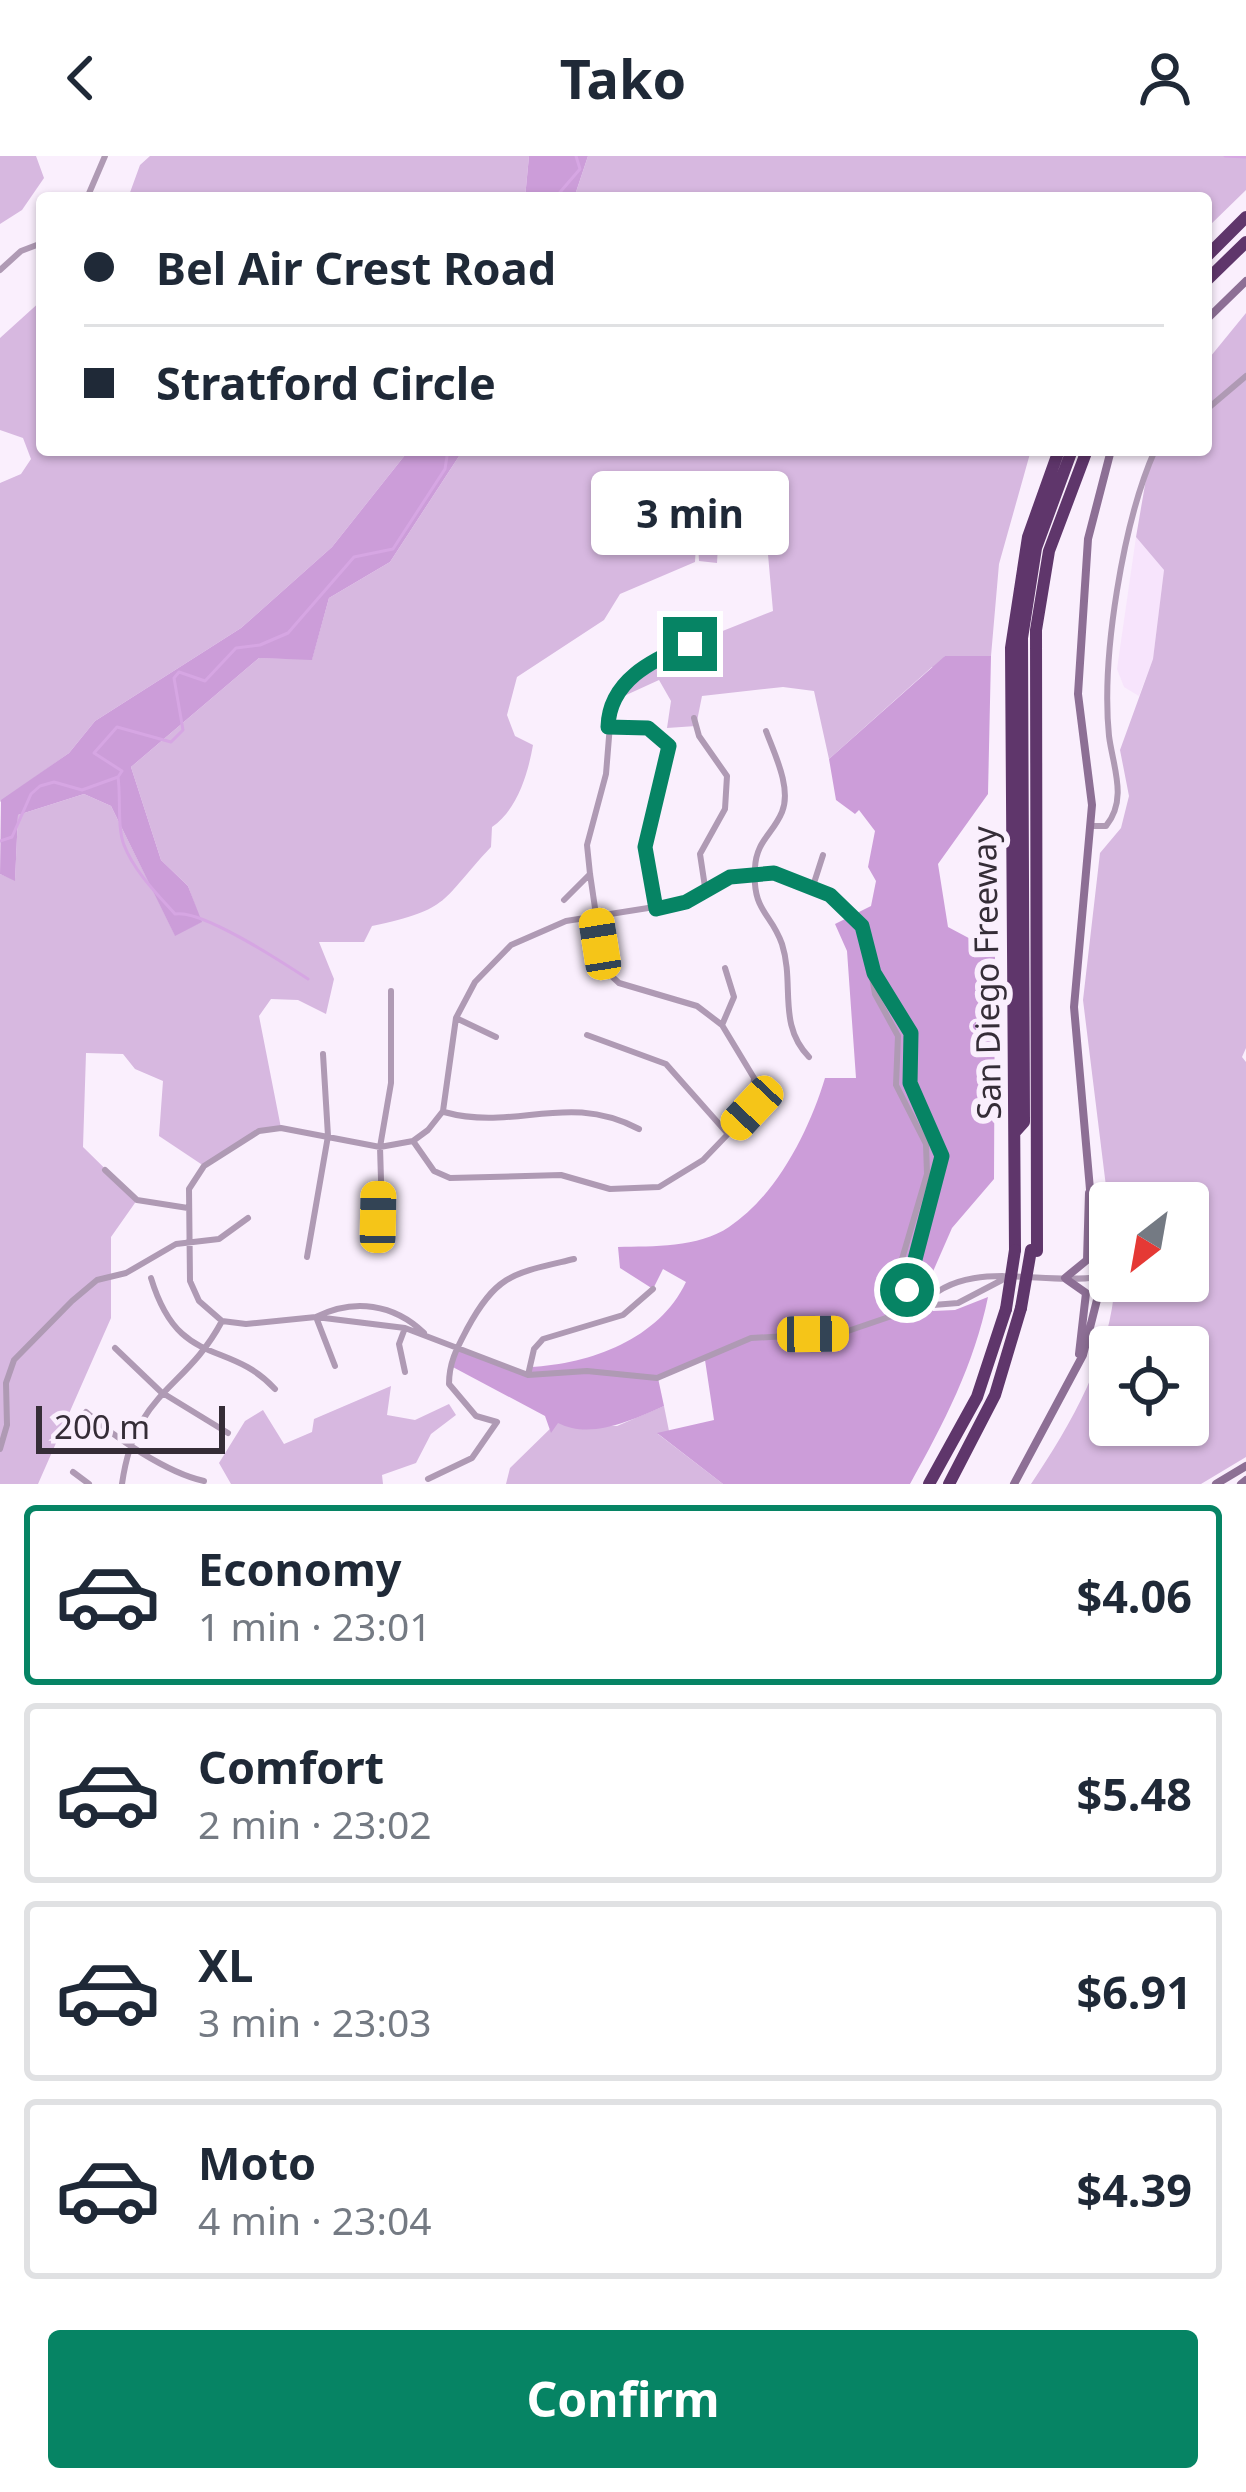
<!DOCTYPE html>
<meta charset="utf-8">
<style>
:root{--surface:#fff;--page:#f6f6f7;--text:#1f2937;--muted:#747a83;--line:#e0e1e3;--accent:#068464}
body{margin:0;font-family:"Noto Sans",sans-serif;background:var(--page);color:var(--text);height:100vh;display:flex;flex-direction:column;font-size:45px;white-space:nowrap}
*{box-sizing:border-box;margin:0}
p{font-size:39px;color:var(--muted)}
.icon{flex:none;width:66px;height:66px;fill:none;stroke:currentColor;stroke-width:2;stroke-linecap:round;stroke-linejoin:round}
.map{position:relative;height:1328px;overflow:hidden}
.drawer{display:flex;flex-direction:column;background:var(--surface);flex:1}
.drawer>*{flex:none}
.guide{position:absolute;left:36px;top:36px;width:1176px;height:264px;border-radius:12px;box-shadow:0 3px 9px #0004;display:grid;align-content:center;height:264px;padding:0 48px;background:var(--surface)}
.needle{width:78px;rotate:211deg}
.controls{position:absolute;left:1089px;top:1026px;display:grid;gap:24px}
.controls a{display:grid;place-items:center;width:120px;height:120px;border-radius:12px;background:var(--surface);box-shadow:0 3px 9px #0004;font-size:60px}
.scale{position:absolute;left:36px;bottom:30px;width:189px;box-sizing:border-box;padding-left:12px;border:6px solid #352d37;border-top:0;font-size:33px;line-height:42px;white-space:nowrap;color:#352d37;-webkit-text-stroke:9px #faeffd;paint-order:stroke}
.end{position:absolute;width:54px;height:54px;margin:-27px;border:15px solid #068464;background:#fff;box-shadow:0 0 0 6px #fff}
.from{border-radius:50%}
.bubble{position:absolute;height:84px;border-radius:12px;background:var(--surface);box-shadow:0 3px 9px #0004;font-size:39px;font-weight:700;line-height:84px;text-align:center}
.car{position:absolute;width:36px;height:72px;margin:-36px -18px;border-radius:15px;box-shadow:0 0 9px 3px #0007;background:linear-gradient(#f5c518 24%,#345 0 40%,#f5c518 0 76%,#345 0 86%,#f5c518 0)}
.guide b{display:flex;align-items:center;gap:42px;height:114px;font-size:45px}
.guide b+b{border-top:3px solid var(--line)}
.guide i{width:30px;height:30px;background:var(--text)}
ul{padding:21px 0 0;list-style:none}
li{display:flex;align-items:center;gap:36px;height:180px;margin:0 24px 18px;padding:0 24px;border:6px solid var(--line);border-radius:12px}
li div{flex:1}
li b{display:block;font-size:45px}
li em{font-style:normal;font-weight:700}
li.selected{border-color:var(--accent)}
li>.icon{width:108px;height:108px;stroke-width:1.5}
.button{display:flex;gap:24px;margin-top:auto;padding:24px 48px}
.button a{flex:1;height:138px;border-radius:12px;background:var(--accent);color:#fff;font-size:48px;font-weight:700;line-height:138px;text-align:center}
header{display:flex;justify-content:space-between;align-items:center;height:156px;padding:0 48px;background:var(--surface);font-size:54px;font-weight:700}
.map>svg:first-child{display:block}
.built{fill:#f7e4fc}
.green{fill:#d7b8e0;fill-rule:evenodd}
.forest{fill:#cc9dd9}
.lines{fill:none;stroke-linecap:round;stroke-linejoin:round}
.stream{stroke:#d6a6e3;stroke-width:3}
.street{stroke:#af9ab4;stroke-width:6}
.secondary{stroke:#8d6f95;stroke-width:8}
.highway{stroke:#5f366b;stroke-width:12}
.highway-bridge{stroke:#5f366b;stroke-width:12}
.route{stroke:#068464;stroke-width:15}
.labels{text-anchor:middle;dominant-baseline:central;stroke-width:12;stroke-linejoin:round;paint-order:stroke}
.street-label{font-size:33px;fill:#352d37;stroke:#faeffd}
</style>
<header><svg class="icon" aria-label="back" viewBox="0 0 24 24"><path d="M15 5l-7 7 7 7"/></svg>Tako<svg class="icon" aria-label="person" viewBox="0 0 24 24"><circle cx="12" cy="8" r="4"/><path d="M4 21q1-7 8-7t8 7"/></svg></header>
<div class="map">
<svg width="1246" height="1328" viewBox="0 0 1246 1328">
<rect width="100%" height="100%" fill="#faeffd"/>
<path class="built" d="M1136 381 1164 414 1153 503 1139 540 1124 531 1117 513Z"/>
<path class="green" d="M0 0H36L44 22 22 54 0 68Z
M150 0H529L525 42H128L140 9Z
M588 0H1246V34L1206 73V42H574Z
M42 144V294H409L332 391 241 472 95 565 69 597 0 646V327L21 318 31 303 23 282 0 274V182Z
M1246 157V892L1242 901 1246 906V1301L1201 1328H1031C1072 1267 1111 1199 1115 1125H1188V1047H1110V1063L1083 844 1100 697 1121 672 1129 640 1120 594 1153 503 1164 414 1136 381 1151 294H1206V206ZM1110 1191H1188V1269H1110Z
M463 294H1031L999 408 991 500H945L938 513 932 511 829 603 814 535 783 531 702 540 696 570 667 572 671 545 659 524 624 540 620 532 690 488 773 455 766 376 719 372 717 407 699 405 697 371 695 406 620 438 604 464 517 521 507 559 515 580 533 589C528 618 517 654 492 671L491 691C440 745 452 753 372 770L364 786H319L334 823 326 858 298 844 271 843 259 860 281 972 259 975 204 1010 159 980 163 925 135 913 123 898 86 897 83 991 137 1044 111 1081V1162L38 1328H0V718L15 724 18 659 84 638 111 650 175 779 201 766 188 730 161 704 131 611 259 502 312 503 329 442 390 406Z
M391 1230 387 1259 415 1264 449 1248 456 1259 431 1278 416 1307 382 1319 383 1328H231L219 1307 245 1265 263 1254 284 1288 312 1276 314 1263Z
M664 1250 669 1275 658 1278 723 1328H506L510 1312 557 1266 617 1270Z"/>
<path class="forest" d="M529 0H588L574 42H525Z
M409 294H463L390 406 329 442 312 504 259 502 131 611 161 704 188 730 202 766 175 780 111 650 84 638 18 659 15 725 0 718 1 644 69 597 95 565 241 472 332 391Z
M945 500H991L988 638 938 708 948 771 995 796 994 1023 952 1072 924 1136 933 1155 955 1154 988 1141C974 1209 944 1267 910 1328H723L657 1277 714 1264 705 1204 658 1222 664 1250C632 1264 591 1284 558 1267L551 1277 545 1260 449 1209 458 1191 528 1219 530 1211C591 1208 659 1183 686 1126L663 1113 653 1133 620 1112 618 1091C653 1090 698 1092 729 1071 777 1039 809 975 825 922H856L847 795 835 768 871 750 876 725 868 711 875 675 859 654 855 658 836 644 829 603Z"/>
<g class="lines">
<path class="stream" d="M1225 0 1246 1
M555 42 580 13 576 0
M118 621C121 641 117 671 124 689 134 715 157 738 175 758 202 753 282 806 308 823
M0 685 12 681 31 638 40 630 54 626 82 634 118 621 122 615 94 597 117 571 171 586 183 574 174 522 179 516 205 525 236 492 260 489 288 477 354 401 393 393 445 313 448 294"/>
<path class="street" d="M87 42 105 0
M0 114 21 95 42 87
M1206 254 1246 220
M694 562 699 580 727 620 725 653 700 698 705 731
M608 571H648L669 590 645 691 656 753
M766 575C774 597 792 632 782 656 773 678 756 685 755 712 752 756 771 756 782 788 795 829 777 868 809 901
M1091 670H1106C1128 643 1113 611 1109 580 1101 501 1123 366 1155 294
M813 730 823 699
M564 744 590 718
M876 820 911 877 910 927 942 1000 906 1134 920 1150
M456 862 496 881
M722 869 734 841 725 812
M587 879 666 908 728 978
M444 956C516 976 566 935 639 973
M413 985 434 1015 450 1022 561 1019 610 1033 659 1031 703 1004 752 953 754 922 722 869 697 850 619 827 604 813 590 718 587 689 606 618 612 544 633 520 690 488
M105 1014 137 1044 188 1052
M383 1089 380 991 391 927V835
M307 1101 328 980 323 898
M151 1122C179 1214 228 1182 275 1233
M921 1150C965 1100 1038 1130 1098 1121
M899 1158 892 1137 927 1018 926 988 896 929 898 880 875 838 863 771 844 749 792 720 730 721 686 746 566 765 511 789 475 826 456 862 443 955 428 974 413 985 380 991 281 972 259 975 204 1010 189 1033 190 1125 199 1145 222 1165 246 1168 316 1161 405 1172 528 1219 587 1215 657 1222 751 1182 842 1177 921 1150 958 1147 1002 1124
M115 1192 161 1236 228 1277
M335 1210 316 1161C354 1142 394 1148 424 1177
M405 1216 399 1188 405 1172
M528 1219 534 1193 543 1183 623 1159 653 1133
M86 1256C114 1281 167 1317 204 1325
M0 1293 7 1269 6 1227 14 1204 72 1145 97 1124 126 1117 176 1088 219 1083 248 1062
M73 1316 89 1328
M428 1323 472 1302 497 1266 476 1260 449 1228C449 1206 457 1192 467 1173 497 1117 515 1117 574 1103
M122 1328C135 1234 185 1235 222 1165"/>
<path class="secondary" d="M1206 164 1246 125
M1098 1068 1106 1112 1100 1120
M1065 1122 1087 1104 1089 1037
M1066 1123 1086 1137 1079 1198
M1014 1328 1083 1199 1099 1136 1074 851 1092 649 1078 538 1088 383 1111 294
M1216 1328 1246 1310
M1241 1328 1246 1324"/>
<path class="highway" d="M1206 101 1246 61
M1206 125 1246 86
M1015 976 1024 966 1022 482 1036 392 1072 294
M1015 1094 1011 492 1028 381 1059 294
M1037 1095 1036 474 1049 395 1087 294
M929 1328 977 1241 1006 1153
M949 1328 995 1239 1021 1152"/>
<path class="highway-bridge" d="M1021 1152 1031 1094
M1006 1153 1015 1094"/>
</g>
<g class="lines">
<path class="route" d="M690 488C652 504 609 525 608 571L648 572 669 590 645 691 656 753 686 746 730 721 774 717 830 739 862 770 874 817 911 877 910 927 942 1000 907 1134"/>
</g>
<g class="labels">
<g class="street-label">
<text transform="translate(986 817) rotate(-91)">San Diego Freeway</text>
</g>
</g>
</svg>
<div class="controls">
<a><svg class="needle" viewBox="-14 -14 28 28"><path d="M0-13l5 13h-10z" fill="#e53935"/><path d="M0 13l5-13h-10z" fill="#747a83"/></svg></a>
<a><svg class="icon" aria-label="locate" viewBox="0 0 24 24"><circle cx="12" cy="12" r="6"/><path d="M12 2v4M12 18v4M2 12h4M18 12h4"/></svg></a>
</div>
<div class="scale">200 m</div>
<i class="end from" style="left:907px;top:1134px"></i>
<i class="end" style="left:690px;top:488px"></i>
<div class="bubble" style="left:591px;top:315px;width:198px">3 min</div>
<i class="car" style="left:600px;top:788px;rotate:351deg"></i>
<i class="car" style="left:752px;top:952px;rotate:223deg"></i>
<i class="car" style="left:378px;top:1061px;rotate:1deg"></i>
<i class="car" style="left:813px;top:1178px;rotate:89deg"></i>
<div class="guide">
<b><i class="from"></i>Bel Air Crest Road</b>
<b><i></i>Stratford Circle</b>
</div>
</div>
<section class="drawer">
<ul>
<li class="selected"><svg class="icon" aria-label="car" viewBox="0 0 24 24"><path d="M5 17H2v-5l4-1 3-4h7l3 4 3 1v5h-3M9 17h6M6 11h13"/><circle cx="7" cy="17" r="2"/><circle cx="17" cy="17" r="2"/></svg><div><b>Economy</b><p>1 min · 23:01</p></div><em>$4.06</em></li>
<li><svg class="icon" aria-label="car" viewBox="0 0 24 24"><path d="M5 17H2v-5l4-1 3-4h7l3 4 3 1v5h-3M9 17h6M6 11h13"/><circle cx="7" cy="17" r="2"/><circle cx="17" cy="17" r="2"/></svg><div><b>Comfort</b><p>2 min · 23:02</p></div><em>$5.48</em></li>
<li><svg class="icon" aria-label="car" viewBox="0 0 24 24"><path d="M5 17H2v-5l4-1 3-4h7l3 4 3 1v5h-3M9 17h6M6 11h13"/><circle cx="7" cy="17" r="2"/><circle cx="17" cy="17" r="2"/></svg><div><b>XL</b><p>3 min · 23:03</p></div><em>$6.91</em></li>
<li><svg class="icon" aria-label="car" viewBox="0 0 24 24"><path d="M5 17H2v-5l4-1 3-4h7l3 4 3 1v5h-3M9 17h6M6 11h13"/><circle cx="7" cy="17" r="2"/><circle cx="17" cy="17" r="2"/></svg><div><b>Moto</b><p>4 min · 23:04</p></div><em>$4.39</em></li>
</ul>
<div class="button"><a>Confirm</a></div>
</section>
